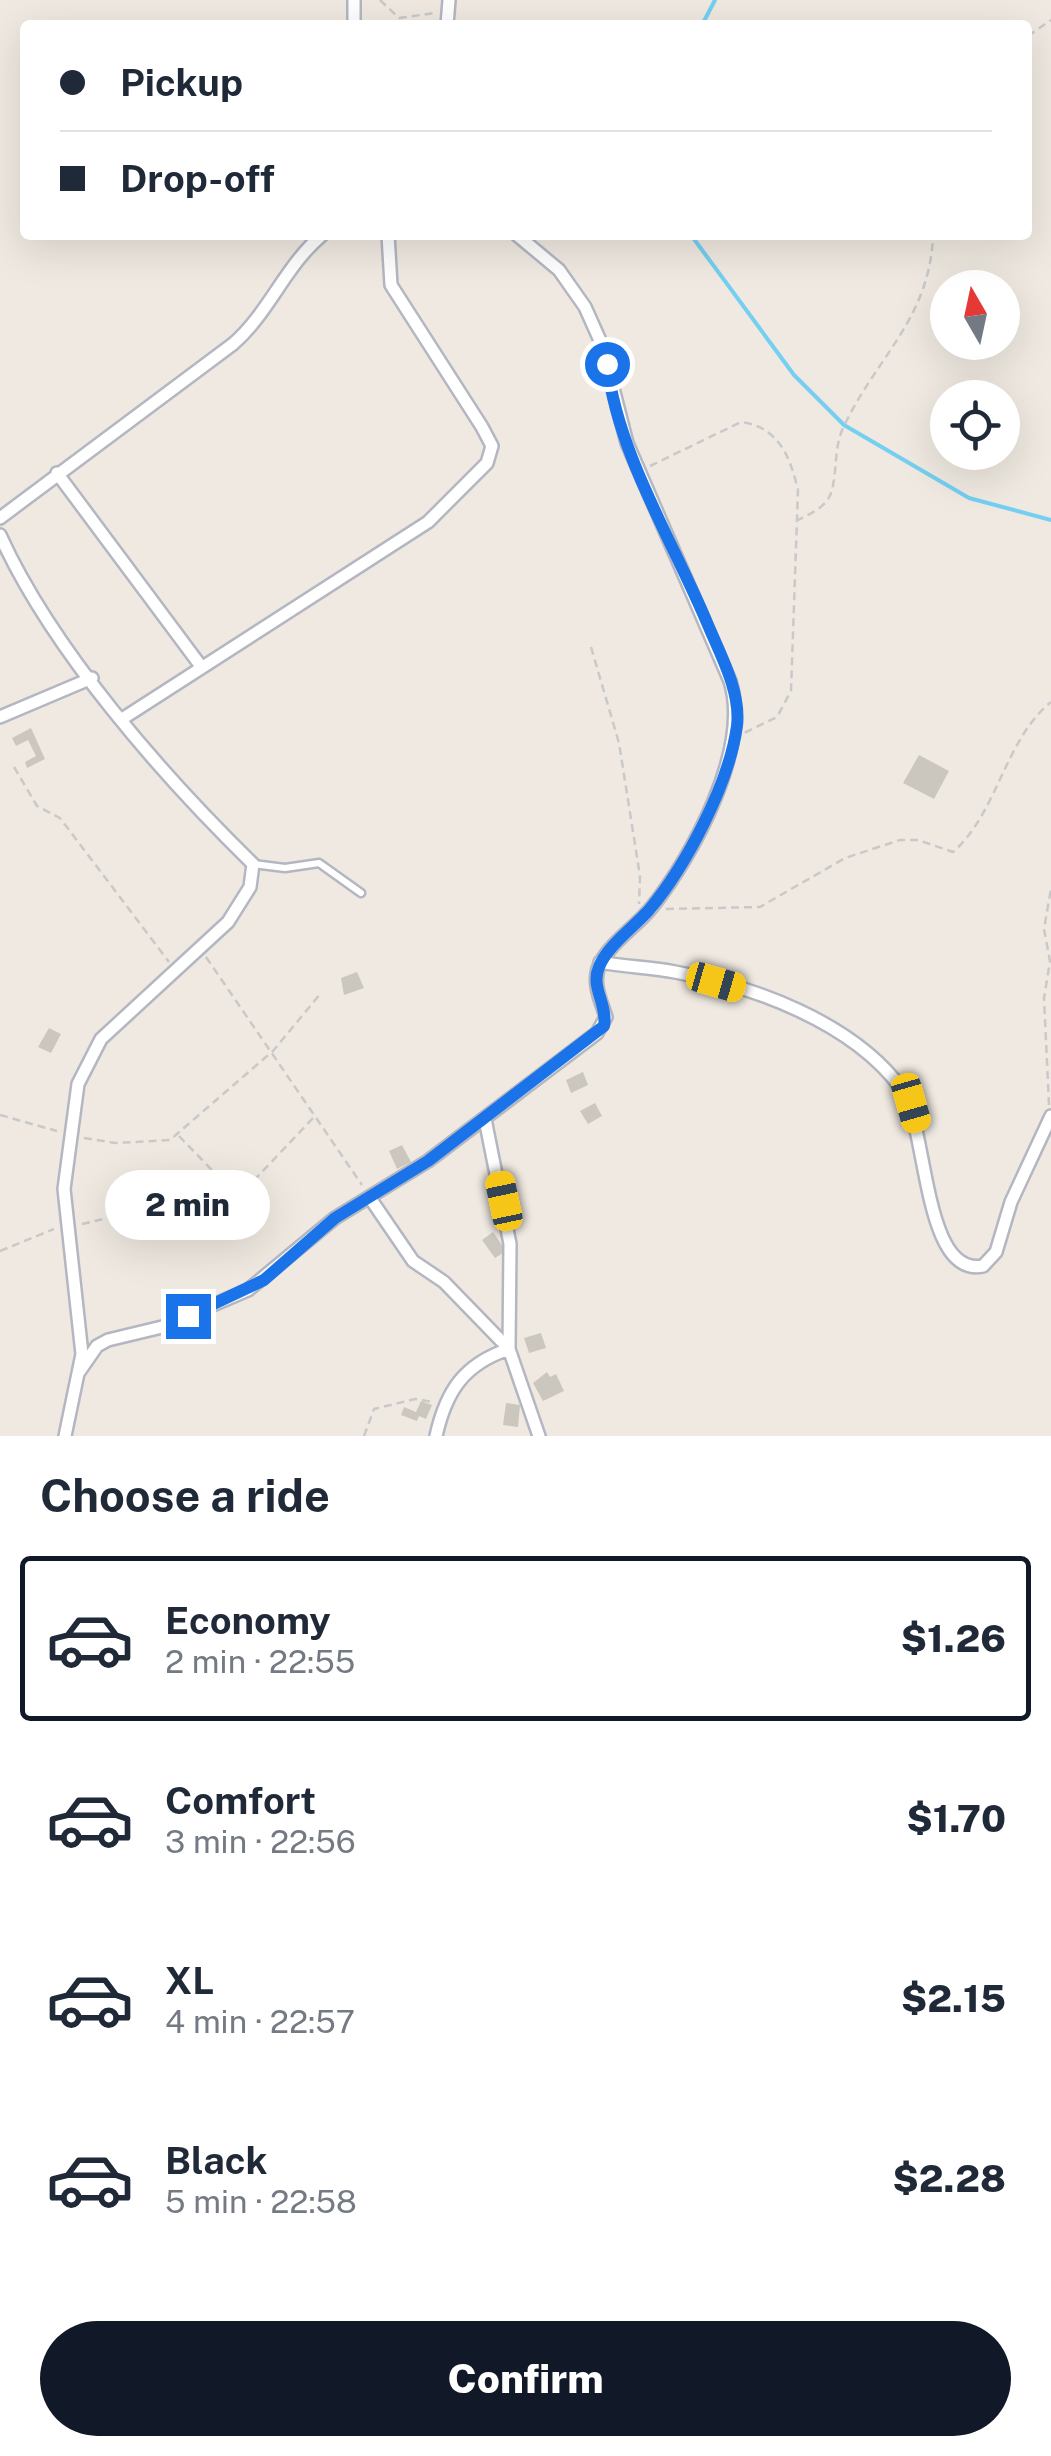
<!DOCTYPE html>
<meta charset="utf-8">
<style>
:root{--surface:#fff;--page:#f2f2f3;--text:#1f2937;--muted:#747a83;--line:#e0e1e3;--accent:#111827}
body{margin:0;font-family:"Public Sans",sans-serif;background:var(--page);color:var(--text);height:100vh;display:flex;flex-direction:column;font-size:38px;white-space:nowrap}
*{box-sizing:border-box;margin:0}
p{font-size:32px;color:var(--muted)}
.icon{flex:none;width:55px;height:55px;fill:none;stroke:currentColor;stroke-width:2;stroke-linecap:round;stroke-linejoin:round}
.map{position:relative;height:1436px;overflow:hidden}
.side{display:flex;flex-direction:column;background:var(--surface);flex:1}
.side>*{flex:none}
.top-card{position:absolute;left:20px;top:20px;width:1012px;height:220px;border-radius:10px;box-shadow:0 10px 40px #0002;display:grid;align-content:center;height:220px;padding:0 40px;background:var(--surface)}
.needle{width:65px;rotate:351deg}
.tools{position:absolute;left:930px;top:270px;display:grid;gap:20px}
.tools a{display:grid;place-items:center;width:90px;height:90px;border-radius:50%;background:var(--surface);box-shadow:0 10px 40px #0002;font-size:50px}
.end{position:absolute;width:45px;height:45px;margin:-22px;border:12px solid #1a73e8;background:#fff;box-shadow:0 0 0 5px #fff}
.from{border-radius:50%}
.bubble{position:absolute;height:70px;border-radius:35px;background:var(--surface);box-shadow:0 10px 40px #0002;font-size:32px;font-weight:800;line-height:70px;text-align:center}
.car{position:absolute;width:30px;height:60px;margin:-30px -15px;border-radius:12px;box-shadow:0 0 8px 2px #0007;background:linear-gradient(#f5c518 24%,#345 0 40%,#f5c518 0 76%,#345 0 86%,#f5c518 0)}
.top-card b{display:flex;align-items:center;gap:35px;height:95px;font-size:38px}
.top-card b+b{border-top:2px solid var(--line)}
.top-card i{width:25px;height:25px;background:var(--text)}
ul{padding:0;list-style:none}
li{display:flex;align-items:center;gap:30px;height:165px;margin:0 20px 15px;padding:0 20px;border:5px solid transparent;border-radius:10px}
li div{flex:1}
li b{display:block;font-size:38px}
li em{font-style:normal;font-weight:800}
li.on{border-color:var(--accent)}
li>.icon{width:90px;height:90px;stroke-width:1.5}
h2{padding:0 40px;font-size:45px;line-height:120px}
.cta{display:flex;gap:20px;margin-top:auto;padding:20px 40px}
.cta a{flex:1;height:115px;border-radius:60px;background:var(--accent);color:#fff;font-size:40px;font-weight:800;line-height:115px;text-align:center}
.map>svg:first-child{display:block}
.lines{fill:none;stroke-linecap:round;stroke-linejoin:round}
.stream{stroke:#75cff0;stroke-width:4}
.building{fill:#cbc7bf}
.lane-casing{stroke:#b4b7c1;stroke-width:11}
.street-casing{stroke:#b4b7c1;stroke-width:16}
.path{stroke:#c9c9c9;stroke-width:2.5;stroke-dasharray:8 5;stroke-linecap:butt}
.lane{stroke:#fff;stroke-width:6}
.street{stroke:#fff;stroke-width:11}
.route{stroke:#1a73e8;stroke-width:12}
</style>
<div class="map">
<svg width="1051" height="1436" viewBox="0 0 1051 1436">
<rect width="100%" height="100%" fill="#efe9e1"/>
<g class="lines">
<path class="stream" d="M702 25 715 0
M691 235 794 375 844 425 969 498 1051 520"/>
</g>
<path class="building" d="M31 728 45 759 27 768 25 762 36 756 28 740 16 746 12 738Z
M919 755 949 771 934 799 903 783Z
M357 972 364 988 344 995 341 978Z
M49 1028 61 1034 51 1053 38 1047Z
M583 1072 588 1085 571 1093 566 1080Z
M595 1103 602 1116 588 1124 580 1111Z
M402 1145 411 1162 397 1169 389 1151Z
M493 1232 506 1251 495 1258 482 1240Z
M541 1333 546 1348 529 1353 524 1338Z
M547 1372 550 1377 556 1374 564 1391 543 1401 533 1383Z
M421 1401 432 1405 426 1419 419 1416 417 1421 401 1415 404 1407 416 1412Z
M506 1403 520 1405 518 1427 503 1425Z"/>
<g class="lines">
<defs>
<path id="lane" d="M253 864 285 868 319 863 361 893"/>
<path id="street" d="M354 0V25
M447 25 449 0
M57 473 200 665
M0 518 233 344C269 313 285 266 322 235
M0 535C52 650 163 776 253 864L250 887 228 922 101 1039 78 1084 64 1189 82 1354 65 1436
M0 717 92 678
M122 719 428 522 487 463 492 446 482 427 391 285 388 235
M600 962C625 967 650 967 675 972 753 986 852 1022 901 1088 928 1124 922 1278 983 1266L996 1252 1011 1202 1051 1116
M485 1119 510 1244 509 1349 539 1436
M370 1198 413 1261 444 1282 509 1349
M79 1372 97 1346 108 1340 162 1327 248 1290 335 1218 428 1161 597 1033 606 1017C601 1001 591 981 600 964 610 943 637 926 652 907 694 854 751 748 730 681L627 443 602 345 585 307 559 270 517 235
M436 1436C446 1391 464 1364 509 1349"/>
</defs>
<use href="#lane" class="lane-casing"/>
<use href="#street" class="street-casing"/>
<path class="path" d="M380 0 399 18 435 13
M1028 36 1051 20
M650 466 741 422C779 427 790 457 798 490L791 691 777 717 744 733
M796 521C809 514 826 508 831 493 838 471 833 448 844 426 878 355 930 318 933 235
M591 647 619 743 640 876 639 904
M14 767 37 806 60 818 169 962
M666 909 760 907 845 858 900 840H918L953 852C997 814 1005 739 1051 702
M206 957 362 1185
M1049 1105 1044 998 1050 961 1044 929 1051 889
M0 1115 57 1131
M179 1136 233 1192 242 1193 314 1117
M84 1138 115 1143 170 1140 273 1051 321 993
M82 1224 138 1211 173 1218
M0 1251 54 1229
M364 1436 374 1409 415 1399 433 1402"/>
<use href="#lane" class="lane"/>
<use href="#street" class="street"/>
</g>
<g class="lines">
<path class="route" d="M188 1316 264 1280 335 1218 428 1161 604 1026C608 1005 590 987 599 967 607 946 634 927 649 910 686 866 729 784 737 726 741 692 721 656 708 625 673 541 618 455 607 364"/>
</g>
</svg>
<div class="tools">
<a><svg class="needle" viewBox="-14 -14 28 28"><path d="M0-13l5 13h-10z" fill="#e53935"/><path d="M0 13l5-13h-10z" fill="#747a83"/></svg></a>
<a><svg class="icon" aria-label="locate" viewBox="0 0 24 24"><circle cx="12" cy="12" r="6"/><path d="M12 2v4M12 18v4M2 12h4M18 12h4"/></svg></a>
</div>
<i class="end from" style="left:607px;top:364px"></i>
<i class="end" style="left:188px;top:1316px"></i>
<div class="bubble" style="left:105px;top:1170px;width:165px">2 min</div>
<i class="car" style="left:716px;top:982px;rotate:106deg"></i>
<i class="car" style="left:911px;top:1103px;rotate:164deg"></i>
<i class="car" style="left:504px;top:1201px;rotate:348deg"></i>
<div class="top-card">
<b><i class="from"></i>Pickup</b>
<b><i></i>Drop-off</b>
</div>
</div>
<section class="side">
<h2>Choose a ride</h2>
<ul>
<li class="on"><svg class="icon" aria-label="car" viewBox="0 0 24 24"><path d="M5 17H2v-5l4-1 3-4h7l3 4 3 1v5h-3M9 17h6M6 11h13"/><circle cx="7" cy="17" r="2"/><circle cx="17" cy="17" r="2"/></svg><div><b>Economy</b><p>2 min · 22:55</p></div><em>$1.26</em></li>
<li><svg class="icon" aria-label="car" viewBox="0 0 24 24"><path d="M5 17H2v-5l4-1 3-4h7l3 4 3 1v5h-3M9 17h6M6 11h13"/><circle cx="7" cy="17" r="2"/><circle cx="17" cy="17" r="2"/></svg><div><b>Comfort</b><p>3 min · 22:56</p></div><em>$1.70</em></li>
<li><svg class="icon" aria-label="car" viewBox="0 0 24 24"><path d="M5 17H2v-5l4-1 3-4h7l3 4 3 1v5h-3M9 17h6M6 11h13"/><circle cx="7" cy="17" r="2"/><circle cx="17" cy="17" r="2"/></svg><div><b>XL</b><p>4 min · 22:57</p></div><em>$2.15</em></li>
<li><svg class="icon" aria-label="car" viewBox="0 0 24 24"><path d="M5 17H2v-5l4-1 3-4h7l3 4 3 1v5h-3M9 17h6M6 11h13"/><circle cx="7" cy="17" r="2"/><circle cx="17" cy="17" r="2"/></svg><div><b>Black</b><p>5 min · 22:58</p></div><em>$2.28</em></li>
</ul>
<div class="cta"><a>Confirm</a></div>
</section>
